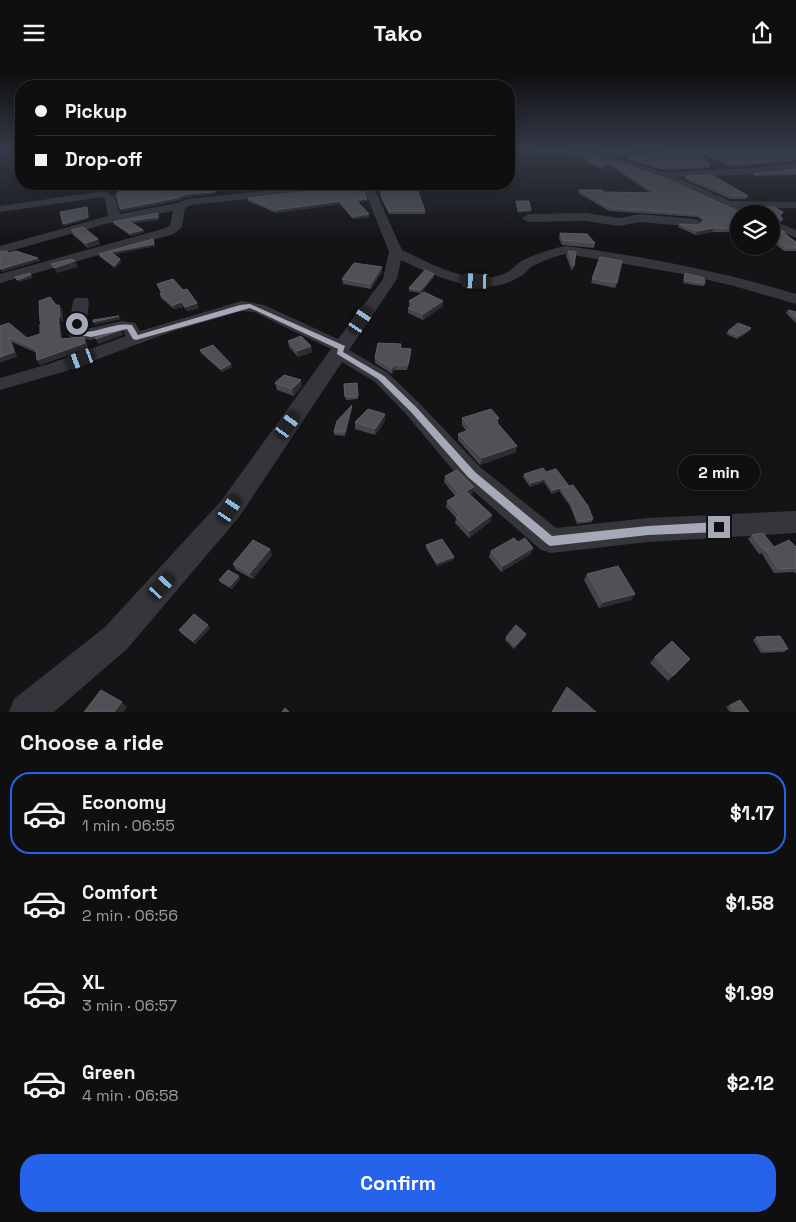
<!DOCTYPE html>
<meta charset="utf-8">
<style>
:root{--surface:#0f0f10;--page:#181819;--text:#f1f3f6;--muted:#9b9c9f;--line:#2f2f30;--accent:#2563eb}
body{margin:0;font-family:"Space Grotesk",sans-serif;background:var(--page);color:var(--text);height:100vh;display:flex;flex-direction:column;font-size:19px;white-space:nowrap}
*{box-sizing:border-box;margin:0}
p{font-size:16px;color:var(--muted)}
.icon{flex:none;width:28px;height:28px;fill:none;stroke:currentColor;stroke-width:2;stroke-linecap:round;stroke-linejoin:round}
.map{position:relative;height:647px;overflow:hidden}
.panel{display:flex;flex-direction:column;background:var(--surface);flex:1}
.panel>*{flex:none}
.hud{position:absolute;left:15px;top:15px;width:500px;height:110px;border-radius:20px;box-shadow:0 2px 8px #0003,0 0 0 1px var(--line);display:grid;align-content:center;height:110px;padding:0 20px;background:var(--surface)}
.fabs{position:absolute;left:730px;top:140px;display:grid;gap:10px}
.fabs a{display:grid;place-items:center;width:50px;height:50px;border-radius:50%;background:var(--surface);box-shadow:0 2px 8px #0003,0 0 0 1px var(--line);font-size:25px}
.end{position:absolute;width:22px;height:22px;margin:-11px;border:6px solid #a5a8b7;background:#111;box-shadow:0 0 0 2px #111}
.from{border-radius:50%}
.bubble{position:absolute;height:35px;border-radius:18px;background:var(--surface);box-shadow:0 2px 8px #0003,0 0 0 1px var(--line);font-size:16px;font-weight:600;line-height:35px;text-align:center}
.car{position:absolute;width:15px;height:30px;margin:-15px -8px;border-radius:6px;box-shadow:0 0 4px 1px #0007;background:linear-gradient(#222 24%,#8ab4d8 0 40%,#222 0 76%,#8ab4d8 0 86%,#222 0)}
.hud b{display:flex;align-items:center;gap:18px;height:48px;font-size:19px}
.hud b+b{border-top:1px solid var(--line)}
.hud i{width:12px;height:12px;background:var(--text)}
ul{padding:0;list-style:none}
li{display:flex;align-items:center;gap:15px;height:82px;margin:0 10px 8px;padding:0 10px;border:2px solid transparent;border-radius:20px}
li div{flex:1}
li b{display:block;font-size:19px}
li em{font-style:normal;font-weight:600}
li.selected{border-color:var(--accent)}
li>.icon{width:45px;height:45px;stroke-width:1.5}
h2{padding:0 20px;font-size:22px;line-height:60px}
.cta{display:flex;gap:10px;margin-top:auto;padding:10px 20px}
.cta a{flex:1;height:58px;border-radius:20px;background:var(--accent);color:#fff;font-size:20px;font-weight:600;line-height:58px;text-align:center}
header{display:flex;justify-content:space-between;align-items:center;height:65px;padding:0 20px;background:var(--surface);font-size:22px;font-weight:600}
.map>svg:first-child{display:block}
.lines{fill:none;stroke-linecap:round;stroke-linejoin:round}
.minor{fill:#35353b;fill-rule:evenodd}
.wall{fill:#45454b}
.shaded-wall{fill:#2d2d31}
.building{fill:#505057;stroke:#5d5e66}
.route{fill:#a5a8b7}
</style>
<header><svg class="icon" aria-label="menu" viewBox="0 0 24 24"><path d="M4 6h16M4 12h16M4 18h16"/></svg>Tako<svg class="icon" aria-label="share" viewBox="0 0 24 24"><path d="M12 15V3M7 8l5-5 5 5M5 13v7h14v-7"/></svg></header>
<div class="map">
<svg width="796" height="647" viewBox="0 0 796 647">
<rect width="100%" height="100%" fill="#141416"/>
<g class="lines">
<path class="minor" d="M532 84H560L603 89 663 107 759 103 796 98V104L759 109 676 112 730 136 796 137V143H744L755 149H739L669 116 621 99 592 93 536 87Z
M329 119H361L356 122 191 140 185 143 182 162 174 169 0 218V209L166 163 170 160 173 146 105 159 0 189V181L108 151 105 134 102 132 0 147V141L104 126 115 132 120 149 177 138 188 134Z
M362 119H372L402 185C432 199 474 224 508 207 512 204 516 200 520 197 527 192 558 181 567 181 645 192 721 206 796 229V239L734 221 683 209 567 189C560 189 538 198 531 202 527 205 524 210 519 212 483 235 435 211 401 195L397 214 349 285 388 308 421 340 480 402 556 463 648 453 796 446V468L648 477 551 488 541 485 462 416 407 350 374 316 342 297 239 452 127 584 54 647H9L14 634 105 562 221 436 331 284 254 247 242 246 173 266 63 307 0 325V313L49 299 126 271 123 266 91 275 71 273 68 269 73 236 75 233H87L89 236 86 264 122 256 135 258 140 266 242 236 264 240 338 274 383 214 389 187Z
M585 148 619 153 640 149 696 154 702 158 696 162 640 157 619 161 585 156 528 157 522 153 528 149Z
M771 155 796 165V173L771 163Z"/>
</g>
<path class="wall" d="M587 84H639L623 93 604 87 587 85Z
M685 84H796V96L731 102 698 87 710 100 709 103 663 105 628 95 629 91Z
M586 92 621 98 740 147H755L751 145 753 142 780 151 783 154 782 157 771 154 739 149V167H712L696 170 678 162 679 159 698 160 703 156 697 152 609 146 578 128 579 125 604 127 651 128 609 100 602 104 585 97Z
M796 104V110L753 111 754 109Z
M685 111 748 131 746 134H730L684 114Z
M378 119H435L419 121V130L425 146V149H389L382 135Z
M248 133 367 134V136L358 137 369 152 353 154 340 139 276 148 248 136Z
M159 151V155L133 158 143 165 144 167 131 171 114 159 113 157Z
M771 161 785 167 784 168 796 177V186H784L775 179H771Z
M71 165 100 179 88 183 73 170Z
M560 168 595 178 594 183 562 180 559 173Z
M153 174 155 181 114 189 120 194 121 197 115 203 100 192 99 189Z
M568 186 574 201 572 206 566 191Z
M600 192 617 218 615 223 591 218Z
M382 207 371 224 343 219 342 214Z
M685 208 705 218 704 221 694 220 683 218Z
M434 209V212L421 228 409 226V223Z
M157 219 199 243 187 246 184 242 174 244 161 233 160 229 161 228Z
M409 236 443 241 423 255 408 248V243L410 242 409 241Z
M56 240 62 244 63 256H60L62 274 86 276 88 283 40 300 37 295V288L12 277 17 292 0 261 27 273 40 269 42 260Z
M788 245 796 247V258L786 248Z
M751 263 750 266 737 274 726 269 728 266Z
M288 276 311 281 312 287 298 292 289 282Z
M401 279V283L411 289 407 305H395L392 309 375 298V293Z
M200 285 232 302 222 307 201 288Z
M275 318 302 321 294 331 277 325Z
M357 318 358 334 346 335 344 319Z
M352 343 345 371 334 370V367Z
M385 349V356L375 370 355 364V357Z
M462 353H499L498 358 516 387 480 400 458 375V369L466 366 462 360Z
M546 407 569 422 593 454 592 457 577 459 570 441 560 427V426L552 429 544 417 530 422 523 412 524 409Z
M445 411 473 428 470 430 491 456 469 473 455 458 456 453 446 442 447 436 455 431 444 417Z
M752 470 774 482H796V509L794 507 774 508 762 489 763 488 759 489 748 474Z
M518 477 531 489 501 507 489 492 491 486Z
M426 480 454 492 453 495 437 501 426 483Z
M270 484 272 490 253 514 236 505 233 499Z
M587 509 635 529 631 535 599 543 584 515Z
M240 514 232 524 221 518 219 515Z
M210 563 195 579 181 568 179 565Z
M526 569 525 572 514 584 505 575 506 572Z
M756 572 788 584 784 587 761 588 753 575Z
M655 592 690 594 668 616 650 598Z
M730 640 749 647H730L726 642Z"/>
<path class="shaded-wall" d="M635 84H639L623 93 624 90Z
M796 94V96L731 102 732 100Z
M610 98 609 100 602 104 603 101Z
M217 119 218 122 215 129 188 132 176 136 121 147 120 144Z
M288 119H314L240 127V124Z
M418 119H435L418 121Z
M367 134V136L357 137 356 135Z
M340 136V139L276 148V145Z
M87 142 88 145 89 154 64 161 63 159Z
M531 145V147L518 148V146Z
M158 148 159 155 130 159 129 156Z
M369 149V152L353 154 352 152Z
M714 163 712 167 696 170 697 166Z
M143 165 144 167 131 171 130 168Z
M98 174 100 179 88 183 86 178Z
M154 179 155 181 112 190 111 187Z
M38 193 40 196 2 207 0 204Z
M120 194 121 197 115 203 114 201Z
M75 196 78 202 57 208 54 203Z
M382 202V207L371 224V219Z
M434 209V212L421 228V225Z
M31 210 33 213 19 217 17 215Z
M443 236V241L423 255V249Z
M182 237 184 242 174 244 173 240Z
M197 238 199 243 187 246 185 242Z
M59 240 62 244 63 256H60L62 279 60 274 58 252Z
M119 251 121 254 95 260 93 257Z
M751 263 750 266 737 274 739 271Z
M121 265 123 270 98 279 96 274Z
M9 272 12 277 17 292 0 298V292Z
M84 272 88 283 40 300 37 295Z
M311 281 312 287 298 292 297 286Z
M411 284V289L407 305 408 300Z
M231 299 232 302 222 307 221 304Z
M395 300V305L392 309V304Z
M301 315 302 321 294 331 292 324Z
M352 340V343L345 371V367Z
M385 349V356L375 370V364Z
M517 381 516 387 480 400 482 393Z
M545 414 544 417 530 422 531 418Z
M569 421 568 424H561L560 426 552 429 553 425Z
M474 422 473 428 465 432 466 426Z
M492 450 491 456 469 473 470 466Z
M533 483 531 489 501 507 503 501Z
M270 484 272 490 253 514 250 508Z
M454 492 453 495 437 501V498Z
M239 511 240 514 232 524 230 521Z
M635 529 631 535 599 543 603 537Z
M208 560 210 563 195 579 193 576Z
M526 569 525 572 514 584 515 581Z
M122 637 127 642 124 647H114Z"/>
<path class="building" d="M599 84H635L624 90 604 85Z
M685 84H695L710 100 664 102 629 91Z
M696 84H796V94L732 100Z
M586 92 621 98 669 115 740 147H758L757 144 753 142H774L783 147 780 151 783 154 772 150 771 159V149H739V164L714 163 697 166 679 159 698 160 705 154 698 149 610 143 579 125H602L604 127 657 128 610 98 603 101 586 94Z
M796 104V107L754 109Z
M712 110 748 131H732L685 111Z
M128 119H139L138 121 153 119H221L220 120 217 119 214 127 187 129 176 133 120 144 116 129Z
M238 119H288L240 124Z
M361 119 367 134 356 135 369 149 352 152 340 136 276 145 248 133 356 121Z
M379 119H418L419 130 425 146H389L382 132Z
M516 136H529L531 145 518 146Z
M87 142 88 152 63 159 60 147Z
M158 148V152L129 156 143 165 130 168 113 157Z
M771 161 785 167H782L796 177V183H786L777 175H771Z
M83 162 98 174 86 178 71 165Z
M560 168 587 169 595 178 563 175Z
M153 174 154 179 111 187 120 194 114 201 99 189Z
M6 186 9 188 16 186 38 193 0 204V187Z
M568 186 576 187 574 201Z
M600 192 622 196 617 218 592 214Z
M71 194 75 196 54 203 51 199Z
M354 198 382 202 371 219 342 214Z
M425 205 434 209 421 225 409 223Z
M30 208 31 210 17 215 15 212Z
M685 208 704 213 705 218 695 217 684 215Z
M173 214 183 225 187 224 197 238 185 242 182 237 173 240 160 229 162 228 157 219Z
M424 227 443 236 423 249 408 243 414 239 409 236Z
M50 232 56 240H59L60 251 58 252 60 274 84 272 85 278 37 295 36 284 9 272 14 287 0 292V261L9 258 27 273 40 269V259L42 260 40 256 39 236Z
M788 245 796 247V253Z
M119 251 93 257V255Z
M738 258 751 263 739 271 728 266Z
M120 263 121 265 96 274 95 270Z
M301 271 311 281 297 286 288 276Z
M378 278 401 279 400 283 411 284 408 300H395L392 304 375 293Z
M213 280 231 299 221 304 200 285Z
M284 310 301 315 292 324 275 318Z
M357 318 358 331 345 332 344 319Z
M352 340 345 367H334L337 356Z
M368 344 385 349 375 364 355 357Z
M491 344 499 353 494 354 517 381 482 393 458 369 471 364 462 353Z
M543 403 546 407 556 404 569 421 553 425 545 414 531 418 524 409Z
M457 405 474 422 466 426 492 450 470 466 456 452 459 450 447 436 459 429 445 411Z
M573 420 588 441 593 454 578 456 571 438 561 424Z
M763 468 774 482 789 475 796 482V503L778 504 766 485 769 484H763L752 470Z
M514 473 518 477 525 473 533 483 503 501 491 486Z
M442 474 454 492 437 498 426 480Z
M253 475 270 484 250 508 233 499Z
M618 501 635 529 603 537 587 509Z
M228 505 239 511 230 521 219 515Z
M194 549 208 560 193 576 179 565Z
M516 560 526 569 515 581 506 572Z
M780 571 788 584 764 585 756 572Z
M672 576 690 594 673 611 655 592Z
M567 622 596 647H552Z
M101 625 122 637 114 647H84Z
M740 635 749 647H735L730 640Z
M285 643 289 647H282Z"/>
<linearGradient id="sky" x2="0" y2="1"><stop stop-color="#0b0b0c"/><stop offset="0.48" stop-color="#343a47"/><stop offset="1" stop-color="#343a47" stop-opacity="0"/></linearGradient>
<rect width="796" height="175" fill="url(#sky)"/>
<path class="route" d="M250 239 345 281 343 287 384 311 417 343 475 407 552 471 648 461 719 457 725 462 719 467 648 470 550 481 547 479 468 412 411 347 378 314 337 289 338 284 250 243 136 275 133 274 127 264 91 272 73 269V259L77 257 80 259V267C98 268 114 257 132 260L138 270 240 240Z"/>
</svg>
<div class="fabs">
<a><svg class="icon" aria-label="layers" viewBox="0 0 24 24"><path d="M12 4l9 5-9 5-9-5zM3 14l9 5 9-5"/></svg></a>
</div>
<i class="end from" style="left:77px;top:259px"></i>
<i class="end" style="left:719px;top:462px"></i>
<div class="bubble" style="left:678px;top:390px;width:82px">2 min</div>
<i class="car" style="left:476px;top:216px;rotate:272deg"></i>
<i class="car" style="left:361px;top:255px;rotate:34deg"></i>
<i class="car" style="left:81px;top:294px;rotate:249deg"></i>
<i class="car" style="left:288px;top:360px;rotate:36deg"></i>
<i class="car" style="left:230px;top:444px;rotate:33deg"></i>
<i class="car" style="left:162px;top:521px;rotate:42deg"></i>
<div class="hud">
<b><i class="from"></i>Pickup</b>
<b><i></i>Drop-off</b>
</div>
</div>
<section class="panel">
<h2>Choose a ride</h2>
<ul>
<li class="selected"><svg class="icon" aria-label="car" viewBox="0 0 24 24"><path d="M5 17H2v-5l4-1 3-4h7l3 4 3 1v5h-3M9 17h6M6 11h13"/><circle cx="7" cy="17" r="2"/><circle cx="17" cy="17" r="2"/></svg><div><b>Economy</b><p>1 min · 06:55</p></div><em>$1.17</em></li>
<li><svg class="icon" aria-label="car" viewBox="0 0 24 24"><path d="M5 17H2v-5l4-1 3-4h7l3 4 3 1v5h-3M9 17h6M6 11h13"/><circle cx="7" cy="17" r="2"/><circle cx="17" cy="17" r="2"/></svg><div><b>Comfort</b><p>2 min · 06:56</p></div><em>$1.58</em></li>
<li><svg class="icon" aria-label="car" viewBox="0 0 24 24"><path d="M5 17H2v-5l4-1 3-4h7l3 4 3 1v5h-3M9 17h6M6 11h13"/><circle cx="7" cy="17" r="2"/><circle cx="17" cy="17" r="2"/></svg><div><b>XL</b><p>3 min · 06:57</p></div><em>$1.99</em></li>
<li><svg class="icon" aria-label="car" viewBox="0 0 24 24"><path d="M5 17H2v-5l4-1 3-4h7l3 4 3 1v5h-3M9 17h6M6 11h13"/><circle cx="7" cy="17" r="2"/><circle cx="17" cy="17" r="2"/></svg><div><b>Green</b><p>4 min · 06:58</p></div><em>$2.12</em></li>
</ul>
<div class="cta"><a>Confirm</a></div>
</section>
